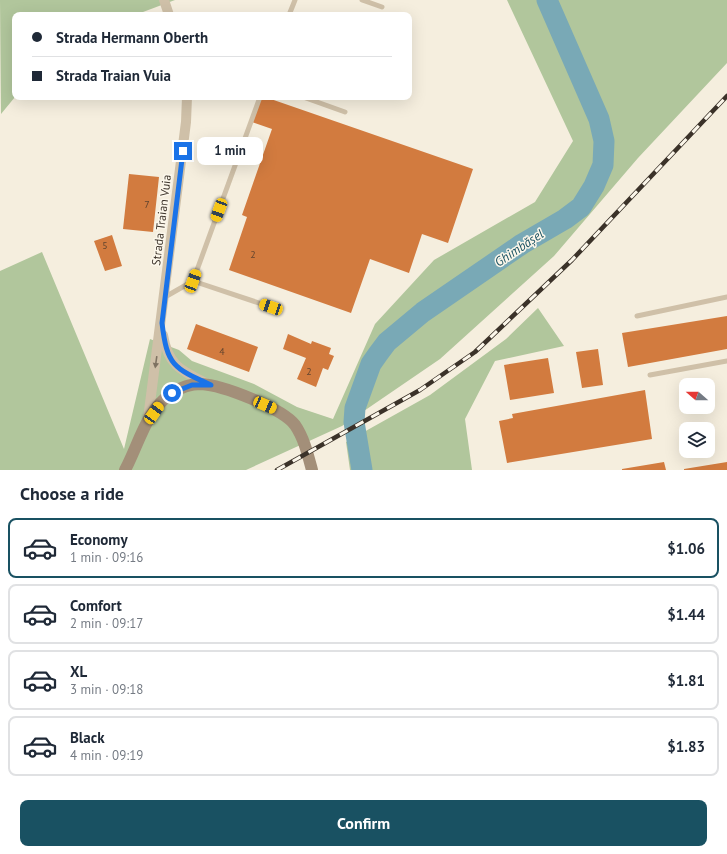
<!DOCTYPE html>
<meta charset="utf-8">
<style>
:root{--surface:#fff;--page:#f2f2f3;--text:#1f2937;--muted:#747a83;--line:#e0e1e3;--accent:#195162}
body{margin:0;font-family:"PT Sans",sans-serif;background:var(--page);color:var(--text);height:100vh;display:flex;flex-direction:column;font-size:15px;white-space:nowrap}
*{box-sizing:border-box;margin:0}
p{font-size:13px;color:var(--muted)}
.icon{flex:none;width:22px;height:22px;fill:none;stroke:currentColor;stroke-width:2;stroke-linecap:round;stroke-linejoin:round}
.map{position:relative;height:470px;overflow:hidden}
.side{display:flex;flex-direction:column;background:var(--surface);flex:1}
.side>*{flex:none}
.top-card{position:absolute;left:12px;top:12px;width:400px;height:88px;border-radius:8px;box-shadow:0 4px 16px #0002;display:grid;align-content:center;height:88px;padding:0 20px;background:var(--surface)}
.needle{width:26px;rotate:290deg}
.tools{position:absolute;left:679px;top:378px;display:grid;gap:8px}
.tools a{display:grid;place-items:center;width:36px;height:36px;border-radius:8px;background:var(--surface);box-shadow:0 4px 16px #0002;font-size:20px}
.end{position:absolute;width:18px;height:18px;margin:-9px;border:5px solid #1a73e8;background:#fff;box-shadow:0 0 0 2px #fff}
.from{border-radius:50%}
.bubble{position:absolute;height:28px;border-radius:8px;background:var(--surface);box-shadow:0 4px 16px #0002;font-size:13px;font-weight:700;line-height:28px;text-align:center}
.car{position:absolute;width:12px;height:24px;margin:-12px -6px;border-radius:5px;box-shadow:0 0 3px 1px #0007;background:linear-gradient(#f5c518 24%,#345 0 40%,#f5c518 0 76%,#345 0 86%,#f5c518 0)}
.top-card b{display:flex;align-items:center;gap:14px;height:38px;font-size:15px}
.top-card b+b{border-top:1px solid var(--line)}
.top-card i{width:10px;height:10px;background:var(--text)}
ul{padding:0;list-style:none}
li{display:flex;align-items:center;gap:12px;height:60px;margin:0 8px 6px;padding:0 12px;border:2px solid var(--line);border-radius:8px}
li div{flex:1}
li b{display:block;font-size:15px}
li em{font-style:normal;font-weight:700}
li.current{border-color:var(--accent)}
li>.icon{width:36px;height:36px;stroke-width:1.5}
h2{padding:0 20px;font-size:18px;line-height:48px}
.button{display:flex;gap:8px;margin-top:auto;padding:8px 20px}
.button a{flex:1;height:46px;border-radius:8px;background:var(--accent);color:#fff;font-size:16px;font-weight:700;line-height:46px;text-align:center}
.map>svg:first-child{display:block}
.green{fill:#b1c69c}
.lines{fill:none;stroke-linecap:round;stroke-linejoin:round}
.river{stroke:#79a9b6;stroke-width:21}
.building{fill:#d27b3f}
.lane{stroke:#cfc0a8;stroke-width:5}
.street{stroke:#cfc0a8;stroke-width:10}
.secondary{stroke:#a38f79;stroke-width:12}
.rail-casing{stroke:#3b3229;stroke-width:4.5}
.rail{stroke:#fcf7eb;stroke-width:3;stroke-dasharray:9;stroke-linecap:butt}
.oneway{fill:#7e7262}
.route{stroke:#1a73e8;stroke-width:5}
.labels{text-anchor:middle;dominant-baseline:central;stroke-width:3;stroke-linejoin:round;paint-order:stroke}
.number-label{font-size:10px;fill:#61442e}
.street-label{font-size:12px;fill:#3b3229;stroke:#fcf7eb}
.water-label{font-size:13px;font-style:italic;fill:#195162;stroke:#fcf7eb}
</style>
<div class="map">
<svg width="727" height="470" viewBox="0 0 727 470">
<rect width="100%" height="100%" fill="#f5eede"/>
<path class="green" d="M0 0H175L135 15H15V97L1 114Z
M507 0H727V63L638 158 554 256 440 359 342 426 246 470H0V271L42 252 124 449 150 339 179 350 192 361 254 384 297 407 333 419 375 324 434 260 535 202 573 141Z
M538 308 564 346 495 361 465 419 472 470H350L346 442 430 395 506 339Z"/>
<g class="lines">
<path class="river" d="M362 470 354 422 355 408 371 364 378 354 387 342 423 312 522 244 565 219 581 207 594 186 603 165 604 141 599 119 547 0"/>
</g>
<path class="building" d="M261 97H265L473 169 448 243 422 234 409 273 370 259 351 313 229 270 247 217 242 215 272 129 252 122Z
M129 174 159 177 153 232 123 229Z
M112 235 122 266 105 271 94 241Z
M727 316V349L628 367 622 333Z
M196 324 258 347 249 372 187 349Z
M288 334 311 344 312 341 331 348 329 354 334 356 328 370 323 368 316 387 297 379 306 358 283 349Z
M598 349 603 385 582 388 576 352Z
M548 358 554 393 510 400 504 365Z
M645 390 652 439 507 463 499 421 513 418 512 414Z
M664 462 666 470H622V469Z
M727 462V470H684V469Z"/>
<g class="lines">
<path class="lane" d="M362 0 382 7
M289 15 295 0
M303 97 345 112
M193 281 271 307
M165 297 193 281 260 97
M637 316 727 297
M650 375 727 361"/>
<path class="street" d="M164 0 169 15
M163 335C168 366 182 371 208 384
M148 419 186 122 187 97"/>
<path class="secondary" d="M125 470C139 444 146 410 172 393 181 387 191 384 201 384 222 385 282 408 295 425 304 438 308 455 312 470"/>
<defs>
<path id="rail" d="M277 470 420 390 475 352 572 260 727 96"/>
</defs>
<use href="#rail" class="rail-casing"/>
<use href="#rail" class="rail"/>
</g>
<defs><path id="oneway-solid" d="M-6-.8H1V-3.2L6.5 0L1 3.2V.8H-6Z"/></defs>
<use class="oneway" href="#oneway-solid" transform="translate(156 362) rotate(98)"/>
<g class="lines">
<path class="route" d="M172 393 192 385H211C173 368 167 365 162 323L183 151"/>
</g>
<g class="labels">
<g class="number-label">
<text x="147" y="204">7</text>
<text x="105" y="245">5</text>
<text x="253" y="254">2</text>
<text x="222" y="351">4</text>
<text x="309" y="371">2</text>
</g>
<g class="street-label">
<text transform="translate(161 220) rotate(-83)">Strada Traian Vuia</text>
</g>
<g class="water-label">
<text transform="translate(519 248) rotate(-34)">Ghimbășel</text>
</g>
</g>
</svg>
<div class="tools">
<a><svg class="needle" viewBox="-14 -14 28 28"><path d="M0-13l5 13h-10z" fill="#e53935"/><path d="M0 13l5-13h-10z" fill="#747a83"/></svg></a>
<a><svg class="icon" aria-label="layers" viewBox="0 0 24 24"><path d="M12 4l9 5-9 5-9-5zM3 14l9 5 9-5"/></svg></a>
</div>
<i class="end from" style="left:172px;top:393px"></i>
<i class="end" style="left:183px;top:151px"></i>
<div class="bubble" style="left:197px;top:137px;width:66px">1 min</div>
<i class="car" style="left:219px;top:210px;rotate:200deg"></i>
<i class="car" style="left:193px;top:281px;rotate:20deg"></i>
<i class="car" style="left:271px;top:307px;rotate:289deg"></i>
<i class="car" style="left:265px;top:405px;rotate:113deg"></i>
<i class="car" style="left:154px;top:413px;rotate:35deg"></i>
<div class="top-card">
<b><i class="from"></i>Strada Hermann Oberth</b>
<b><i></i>Strada Traian Vuia</b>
</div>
</div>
<section class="side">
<h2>Choose a ride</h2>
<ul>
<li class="current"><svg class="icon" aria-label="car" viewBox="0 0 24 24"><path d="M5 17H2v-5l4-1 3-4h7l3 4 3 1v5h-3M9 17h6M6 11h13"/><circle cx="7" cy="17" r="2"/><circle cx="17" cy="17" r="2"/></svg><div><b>Economy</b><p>1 min · 09:16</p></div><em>$1.06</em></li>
<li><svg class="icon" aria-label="car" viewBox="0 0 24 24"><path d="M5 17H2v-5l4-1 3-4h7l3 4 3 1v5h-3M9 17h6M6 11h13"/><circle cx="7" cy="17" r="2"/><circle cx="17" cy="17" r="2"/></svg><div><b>Comfort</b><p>2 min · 09:17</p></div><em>$1.44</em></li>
<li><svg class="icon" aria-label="car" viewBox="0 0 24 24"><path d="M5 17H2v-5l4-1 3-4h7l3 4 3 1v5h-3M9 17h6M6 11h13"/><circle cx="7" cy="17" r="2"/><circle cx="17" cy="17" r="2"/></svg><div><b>XL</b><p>3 min · 09:18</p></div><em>$1.81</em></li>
<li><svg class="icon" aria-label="car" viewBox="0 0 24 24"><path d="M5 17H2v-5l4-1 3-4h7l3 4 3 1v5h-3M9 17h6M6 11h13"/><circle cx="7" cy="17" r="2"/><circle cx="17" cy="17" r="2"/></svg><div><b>Black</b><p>4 min · 09:19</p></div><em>$1.83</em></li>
</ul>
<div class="button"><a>Confirm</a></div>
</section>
